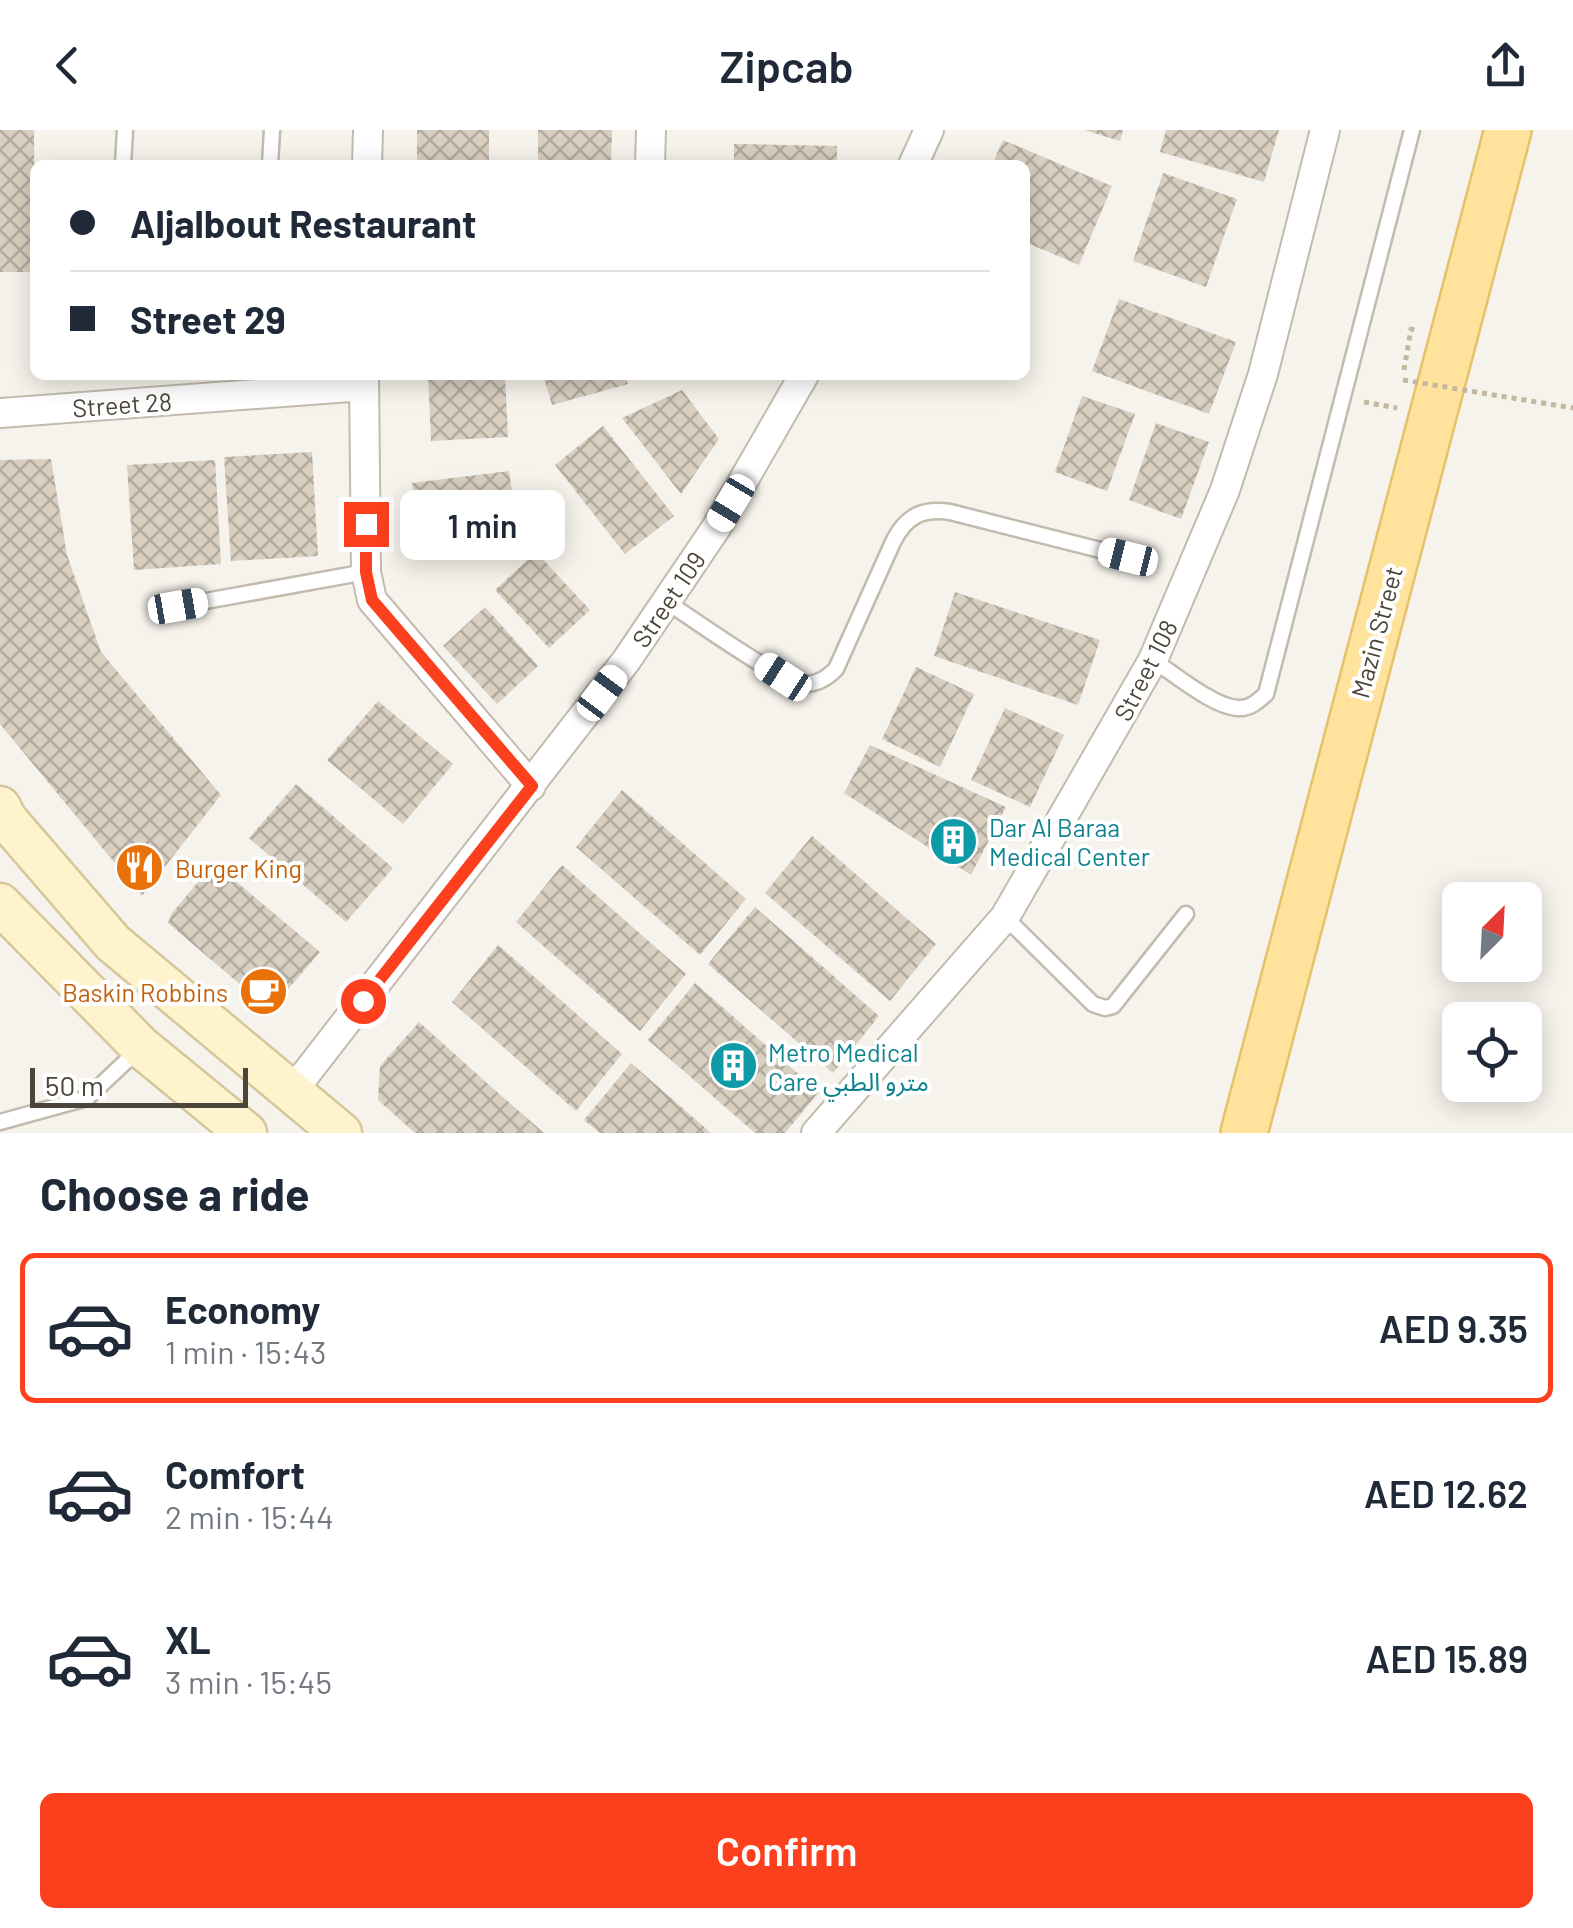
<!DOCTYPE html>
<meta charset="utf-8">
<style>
:root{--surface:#fff;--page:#f6f6f7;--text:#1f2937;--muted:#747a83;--line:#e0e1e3;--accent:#fc3f1d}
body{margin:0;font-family:Barlow,"Noto Sans Arabic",sans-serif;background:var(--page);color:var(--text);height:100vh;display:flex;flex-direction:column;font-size:38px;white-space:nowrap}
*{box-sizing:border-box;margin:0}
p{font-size:32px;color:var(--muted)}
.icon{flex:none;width:55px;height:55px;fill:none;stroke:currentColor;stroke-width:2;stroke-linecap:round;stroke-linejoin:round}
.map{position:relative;height:1003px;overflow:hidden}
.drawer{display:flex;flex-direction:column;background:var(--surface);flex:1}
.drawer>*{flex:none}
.hud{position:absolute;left:30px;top:30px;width:1000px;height:220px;border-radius:15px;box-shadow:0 5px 25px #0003;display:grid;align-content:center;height:220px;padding:0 40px;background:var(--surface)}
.needle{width:65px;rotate:24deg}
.tools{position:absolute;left:1442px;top:752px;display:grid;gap:20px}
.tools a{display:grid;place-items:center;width:100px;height:100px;border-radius:15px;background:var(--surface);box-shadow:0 5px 25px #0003;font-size:50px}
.scale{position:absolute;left:30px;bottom:25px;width:218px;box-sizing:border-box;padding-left:10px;border:5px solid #4b4439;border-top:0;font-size:28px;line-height:35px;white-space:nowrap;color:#4b4439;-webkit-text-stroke:8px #fff;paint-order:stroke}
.end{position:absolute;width:45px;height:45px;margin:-22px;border:12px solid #fc3f1d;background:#fff;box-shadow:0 0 0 5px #fff}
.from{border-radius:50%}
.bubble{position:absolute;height:70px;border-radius:15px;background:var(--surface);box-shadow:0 5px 25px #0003;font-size:32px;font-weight:600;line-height:70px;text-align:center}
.car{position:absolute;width:30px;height:60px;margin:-30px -15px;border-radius:12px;box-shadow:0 0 8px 2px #0007;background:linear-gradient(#fff 24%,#345 0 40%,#fff 0 76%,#345 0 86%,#fff 0)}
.hud b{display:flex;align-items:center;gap:35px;height:95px;font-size:38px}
.hud b+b{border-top:2px solid var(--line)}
.hud i{width:25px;height:25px;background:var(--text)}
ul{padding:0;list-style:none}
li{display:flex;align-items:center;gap:30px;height:150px;margin:0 20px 15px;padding:0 20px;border:5px solid transparent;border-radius:15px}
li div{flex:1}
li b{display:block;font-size:38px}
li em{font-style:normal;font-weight:600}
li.current{border-color:var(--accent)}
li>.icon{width:90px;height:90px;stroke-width:1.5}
h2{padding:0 40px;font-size:45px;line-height:120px}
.action{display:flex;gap:20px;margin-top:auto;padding:20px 40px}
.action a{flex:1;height:115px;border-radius:15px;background:var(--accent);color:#fff;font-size:40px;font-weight:600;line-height:115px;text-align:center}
header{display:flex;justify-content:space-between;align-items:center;height:130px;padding:0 40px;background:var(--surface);font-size:45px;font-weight:600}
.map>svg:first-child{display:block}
.building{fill:url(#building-cross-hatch)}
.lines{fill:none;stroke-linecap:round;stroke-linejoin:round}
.lane-casing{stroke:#c2bbae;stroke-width:19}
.street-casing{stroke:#c2bbae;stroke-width:32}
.secondary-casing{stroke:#d6c79b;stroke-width:45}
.primary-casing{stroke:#e6c16a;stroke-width:50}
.path{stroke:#c4b79f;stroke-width:5;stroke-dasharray:5 5;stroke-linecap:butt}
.lane{stroke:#fff;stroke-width:14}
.street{stroke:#fff;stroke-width:28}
.secondary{stroke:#fff3cd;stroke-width:40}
.primary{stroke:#ffe39c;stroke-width:45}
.path-bridge{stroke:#c4b79f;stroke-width:5;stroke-dasharray:5 5;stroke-linecap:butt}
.route{stroke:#fc3f1d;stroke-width:12}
.labels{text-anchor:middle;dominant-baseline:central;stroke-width:8;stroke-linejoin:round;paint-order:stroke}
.street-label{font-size:25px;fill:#4b4439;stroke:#fff}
.culture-label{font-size:25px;fill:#0d838f;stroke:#fff;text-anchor:start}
.food-label{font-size:25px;fill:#c56008;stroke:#fff;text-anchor:start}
</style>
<header><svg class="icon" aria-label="back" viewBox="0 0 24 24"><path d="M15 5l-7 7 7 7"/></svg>Zipcab<svg class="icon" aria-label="share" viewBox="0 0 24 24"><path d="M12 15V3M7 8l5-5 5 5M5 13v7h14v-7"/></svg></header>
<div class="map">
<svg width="1573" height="1003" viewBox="0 0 1573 1003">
<defs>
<pattern id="building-cross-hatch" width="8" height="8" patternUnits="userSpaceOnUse" patternTransform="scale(2.5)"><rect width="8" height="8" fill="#d8cfc1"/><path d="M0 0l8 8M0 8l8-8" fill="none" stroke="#b1aa9e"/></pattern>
</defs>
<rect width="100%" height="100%" fill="#f6f3ec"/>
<path class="building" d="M0 0H34L35 142H0Z
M417 0H489V35H417Z
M538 0H612L611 35H538Z
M1084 0H1123L1120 11Z
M1166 0H1279L1264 52 1160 22Z
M1003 10 1112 56 1079 135 1025 112V35H992Z
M734 14 837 16V35H734Z
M1163 43 1237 69 1206 157 1133 131Z
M1119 169 1236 212 1209 284 1092 241Z
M428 245H505L508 307 431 311Z
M543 245H625L628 254 552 275Z
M682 260 719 309 681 364 622 288Z
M1082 266 1135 284 1107 361 1055 342Z
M1156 293 1209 312 1181 389 1129 370Z
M603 296 674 386 625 424 555 335Z
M312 322 318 426 231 431 224 327Z
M51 329 67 425 101 522 221 665 142 766 0 594V330Z
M215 330 221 434 134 440 127 335Z
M509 341 519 409 422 422 412 353Z
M536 422 590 480 549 518 495 460Z
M955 462 1100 510 1078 575 934 526Z
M485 477 538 536 497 574 443 516Z
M916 537 974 564 940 637 882 609Z
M378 571 453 634 403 694 327 630Z
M1005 578 1064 605 1030 677 971 650Z
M870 615 1006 677 971 745 844 663Z
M296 654 393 738 346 792 249 708Z
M622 660 746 769 700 825 576 717Z
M812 706 936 814 890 871 765 763Z
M214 733 320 822 270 880 168 793 172 783Z
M562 735 686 844 640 901 516 792Z
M755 777 879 886 833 943 708 834Z
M498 815 622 924 576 981 452 872Z
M695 853 819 962 785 1003H755L648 910Z
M419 892 497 962 544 1003H415L378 970 380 936Z
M631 933 711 1003H600L584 990Z"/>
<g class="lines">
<defs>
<path id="lane" d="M123 35 125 0
M270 35 272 0
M667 472C690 487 781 552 802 554 816 555 826 549 836 539L893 412C906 386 922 378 950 382L1128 427
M178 476 366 442
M1153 530C1174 544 1214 577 1238 578 1250 579 1258 571 1266 564L1412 0
M1005 787 1093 874 1105 878 1113 876 1186 784
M0 992 87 968 137 921"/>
<path id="street" d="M367 35 368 0
M650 35 651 0
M913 35 929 0
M364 245 366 442 372 470 531 656
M0 283 364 256
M291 963 626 531 716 398 804 245
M816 1003 1005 787 1153 530 1225 360 1263 244 1325 0"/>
<path id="secondary" d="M0 677 6 689 113 813 341 1003
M0 774 141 917 246 1003"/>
<path id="primary" d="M1244 1003 1508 0"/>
</defs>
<use href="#lane" class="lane-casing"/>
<use href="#street" class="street-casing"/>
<use href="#secondary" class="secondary-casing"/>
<use href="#primary" class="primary-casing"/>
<path class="path" d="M1404 240 1411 199 1418 201
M1364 272 1397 278"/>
<use href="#lane" class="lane"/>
<use href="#street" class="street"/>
<use href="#secondary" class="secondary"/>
<use href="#primary" class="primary"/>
<path class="path-bridge" d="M1403 250 1573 278"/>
</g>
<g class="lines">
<path class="route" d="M363 871 532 656 372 470 366 442V394"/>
</g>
<defs>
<symbol id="building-disc" viewBox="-11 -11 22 22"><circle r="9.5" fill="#0f9aa8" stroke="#fff"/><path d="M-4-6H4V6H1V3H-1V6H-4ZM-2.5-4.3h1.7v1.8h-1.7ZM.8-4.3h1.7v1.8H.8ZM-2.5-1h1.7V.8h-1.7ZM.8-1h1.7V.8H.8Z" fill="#fff"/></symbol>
<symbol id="restaurant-disc" viewBox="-11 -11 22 22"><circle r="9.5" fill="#e8710a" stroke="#fff"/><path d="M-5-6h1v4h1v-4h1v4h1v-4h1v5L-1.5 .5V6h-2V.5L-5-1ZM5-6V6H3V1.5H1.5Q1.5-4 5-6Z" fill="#fff"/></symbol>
<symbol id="cafe-disc" viewBox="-11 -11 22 22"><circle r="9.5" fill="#e8710a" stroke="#fff"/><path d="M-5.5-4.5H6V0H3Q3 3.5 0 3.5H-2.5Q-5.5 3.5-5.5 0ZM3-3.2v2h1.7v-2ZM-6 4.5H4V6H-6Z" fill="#fff"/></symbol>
</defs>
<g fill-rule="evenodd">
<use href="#building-disc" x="926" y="684" width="55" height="55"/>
<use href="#restaurant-disc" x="112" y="710" width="55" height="55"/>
<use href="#cafe-disc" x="236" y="834" width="55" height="55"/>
<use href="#building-disc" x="706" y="908" width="55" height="55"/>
</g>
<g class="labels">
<g class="street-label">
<text transform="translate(122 274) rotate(-4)">Street 28</text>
<text transform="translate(668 469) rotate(-56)">Street 109</text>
<text transform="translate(1376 502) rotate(-75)">Mazin Street</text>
<text transform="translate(1145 540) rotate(-63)">Street 108</text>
</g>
<g class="culture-label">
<text x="989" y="697">Dar Al Baraa<tspan x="989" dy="29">Medical Center</tspan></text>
<text x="768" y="922">Metro Medical<tspan x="768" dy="29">Care مترو الطبي</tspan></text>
</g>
<g class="food-label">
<text x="175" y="738">Burger King</text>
<text x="228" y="862" text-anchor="end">Baskin Robbins</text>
</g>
</g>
</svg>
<div class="tools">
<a><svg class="needle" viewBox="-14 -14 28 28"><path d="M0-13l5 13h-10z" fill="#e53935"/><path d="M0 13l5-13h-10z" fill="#747a83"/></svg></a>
<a><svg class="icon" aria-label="locate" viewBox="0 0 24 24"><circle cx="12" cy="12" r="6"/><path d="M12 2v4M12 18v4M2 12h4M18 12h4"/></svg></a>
</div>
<div class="scale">50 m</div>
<i class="end from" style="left:363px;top:871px"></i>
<i class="end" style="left:366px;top:394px"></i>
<div class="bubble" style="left:400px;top:360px;width:165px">1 min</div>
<i class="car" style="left:731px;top:373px;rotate:211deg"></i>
<i class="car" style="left:1128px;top:427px;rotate:284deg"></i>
<i class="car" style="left:178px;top:476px;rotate:80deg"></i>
<i class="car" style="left:783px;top:547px;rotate:303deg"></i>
<i class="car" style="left:602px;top:563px;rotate:37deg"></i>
<div class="hud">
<b><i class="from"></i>Aljalbout Restaurant</b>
<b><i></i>Street 29</b>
</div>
</div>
<section class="drawer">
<h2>Choose a ride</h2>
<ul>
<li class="current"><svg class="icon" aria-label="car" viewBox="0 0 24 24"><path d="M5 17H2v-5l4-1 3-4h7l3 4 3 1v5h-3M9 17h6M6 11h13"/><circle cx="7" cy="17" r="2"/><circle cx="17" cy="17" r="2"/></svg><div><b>Economy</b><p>1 min · 15:43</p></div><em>AED 9.35</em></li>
<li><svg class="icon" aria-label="car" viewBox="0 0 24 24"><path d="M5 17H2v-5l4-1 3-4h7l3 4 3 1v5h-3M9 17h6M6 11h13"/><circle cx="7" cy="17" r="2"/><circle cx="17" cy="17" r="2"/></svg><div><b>Comfort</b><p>2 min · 15:44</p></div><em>AED 12.62</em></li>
<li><svg class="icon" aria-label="car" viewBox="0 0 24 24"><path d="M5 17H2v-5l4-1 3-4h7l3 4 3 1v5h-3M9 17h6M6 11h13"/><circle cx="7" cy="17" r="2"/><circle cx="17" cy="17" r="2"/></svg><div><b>XL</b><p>3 min · 15:45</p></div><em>AED 15.89</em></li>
</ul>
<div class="action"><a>Confirm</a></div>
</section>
